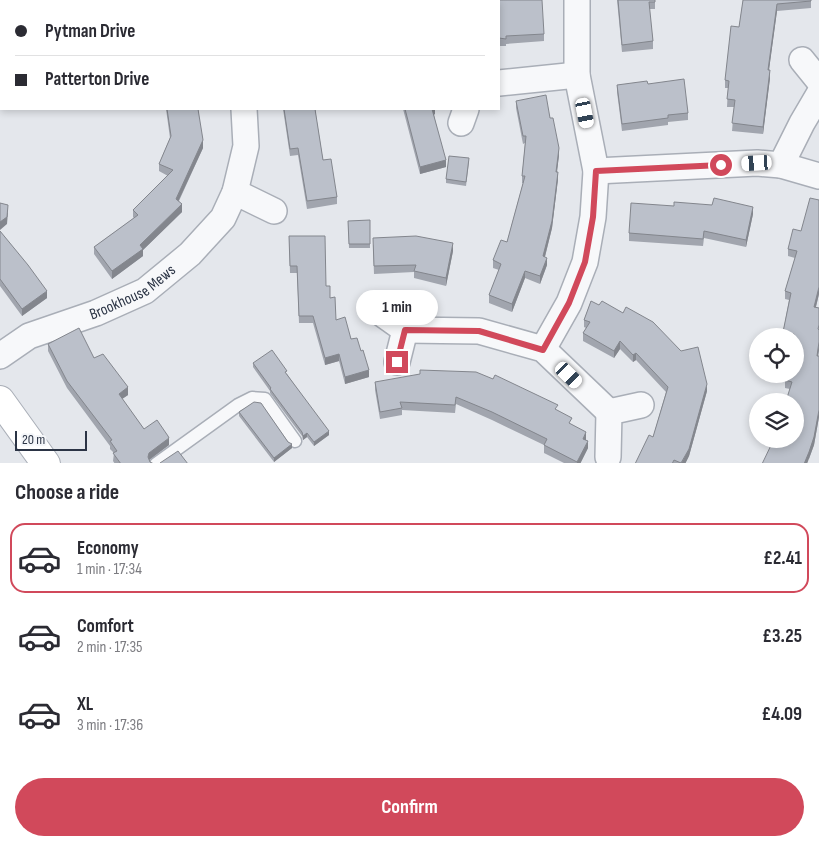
<!DOCTYPE html>
<meta charset="utf-8">
<style>
:root{--surface:#fff;--page:#f2f2f3;--text:#2b2b33;--muted:#7c7c81;--line:#e1e1e2;--accent:#d1495b}
body{margin:0;font-family:"Sofia Sans Condensed",sans-serif;background:var(--page);color:var(--text);height:100vh;display:flex;flex-direction:column;font-size:19px;white-space:nowrap}
*{box-sizing:border-box;margin:0}
p{font-size:16px;color:var(--muted)}
.icon{flex:none;width:28px;height:28px;fill:none;stroke:currentColor;stroke-width:2;stroke-linecap:round;stroke-linejoin:round}
.map{position:relative;height:463px;overflow:hidden}
.details{display:flex;flex-direction:column;background:var(--surface);flex:1}
.details>*{flex:none}
.hud{position:absolute;left:0px;top:0px;width:500px;height:110px;box-shadow:0 2px 8px #0003;display:grid;align-content:center;height:110px;padding:0 15px;background:var(--surface)}
.tools{position:absolute;left:749px;top:328px;display:grid;gap:10px}
.tools a{display:grid;place-items:center;width:55px;height:55px;border-radius:50%;background:var(--surface);box-shadow:0 2px 8px #0003;font-size:25px}
.scale{position:absolute;left:15px;bottom:12px;width:72px;box-sizing:border-box;padding-left:5px;border:2px solid #2b3445;border-top:0;font-size:14px;line-height:18px;white-space:nowrap;color:#2b3445;-webkit-text-stroke:4px #f4f6f9;paint-order:stroke}
.end{position:absolute;width:22px;height:22px;margin:-11px;border:6px solid #d1495b;background:#fff;box-shadow:0 0 0 2px #fff}
.from{border-radius:50%}
.bubble{position:absolute;height:35px;border-radius:18px;background:var(--surface);box-shadow:0 2px 8px #0003;font-size:16px;font-weight:700;line-height:35px;text-align:center}
.car{position:absolute;width:15px;height:30px;margin:-15px -8px;border-radius:6px;box-shadow:0 0 4px 1px #0007;background:linear-gradient(#fff 24%,#345 0 40%,#fff 0 76%,#345 0 86%,#fff 0)}
.hud b{display:flex;align-items:center;gap:18px;height:48px;font-size:19px}
.hud b+b{border-top:1px solid var(--line)}
.hud i{width:12px;height:12px;background:var(--text)}
ul{padding:0;list-style:none}
li{display:flex;align-items:center;gap:15px;height:70px;margin:0 10px 8px;padding:0 5px;border:2px solid transparent;border-radius:15px}
li div{flex:1}
li b{display:block;font-size:19px}
li em{font-style:normal;font-weight:700}
li.active{border-color:var(--accent)}
li>.icon{width:45px;height:45px;stroke-width:1.5}
h2{padding:0 15px;font-size:22px;line-height:60px}
.button{display:flex;gap:10px;margin-top:auto;padding:10px 15px}
.button a{flex:1;height:58px;border-radius:30px;background:var(--accent);color:#fff;font-size:20px;font-weight:700;line-height:58px;text-align:center}
.map>svg:first-child{display:block}
.lines{fill:none;stroke-linecap:round;stroke-linejoin:round}
.lane-casing{stroke:#a9aeb7;stroke-width:15}
.street-casing{stroke:#a9aeb7;stroke-width:28}
.secondary-casing{stroke:#a9aeb7;stroke-width:30}
.lane{stroke:#f7f8fa;stroke-width:12}
.street{stroke:#f7f8fa;stroke-width:25}
.secondary{stroke:#fff;stroke-width:28}
.wall{fill:#a1a5ae}
.shaded-wall{fill:#83868d}
.building{fill:#bbc0ca;stroke:#83868d}
.route{stroke:#d1495b;stroke-width:6}
.labels{text-anchor:middle;dominant-baseline:central;stroke-width:4;stroke-linejoin:round;paint-order:stroke}
.street-label{font-size:16px;fill:#2b3445;stroke:#f4f6f9}
</style>
<div class="map">
<svg width="819" height="464" viewBox="0 0 819 464">
<rect width="100%" height="100%" fill="#e4e7ec"/>
<g class="lines">
<defs>
<path id="lane" d="M156 464 238 405 252 398 265 399 295 441"/>
<g id="street">
<path d="M221 0V1"/>
<path d="M802 60 819 81"/>
<path d="M499 83 577 75"/>
<path d="M461 123 466 109"/>
<path d="M781 165 802 123 819 94"/>
<path d="M596 171 757 163 781 165 819 176"/>
<path d="M235 192 274 211"/>
<path d="M374 308 405 330 397 362"/>
<path d="M405 330 479 331 543 349 609 412"/>
<path d="M543 349 569 303 585 262 593 217 596 171 577 75V0"/>
<path id="s1" d="M0 356 29 336 96 313 145 291 190 254 223 218 235 192 246 146 244 109"/>
<path d="M608 457 609 412 641 405"/>
</g>
<path id="secondary" d="M0 400 46 464"/>
</defs>
<use href="#lane" class="lane-casing"/>
<use href="#street" class="street-casing"/>
<use href="#secondary" class="secondary-casing"/>
<use href="#lane" class="lane"/>
<use href="#street" class="street"/>
<use href="#secondary" class="secondary"/>
</g>
<path class="wall" d="M383 0H450L444 1H383Z
M617 0H655V9H649L653 41V49L622 52Z
M743 0H811V8L777 11 769 70 770 78 763 134 732 131 734 107H727L728 88H725V80L739 27Z
M499 1 544 34V41L506 44V46H499Z
M648 84 688 113V120L668 122V125L622 131 617 92V85Z
M516 101 550 118 559 155 557 172 558 179 552 228 545 257 547 265 540 284 525 278 512 312 489 303V295L499 270 493 268V260L507 242 523 183H522V176L525 143 523 144 516 108Z
M166 109H198L203 148 179 201 182 212 143 250V256L112 279 94 254V247L134 218 133 217V210L168 176 159 171V164L170 138Z
M283 109H315L323 160 337 197V204L307 209 298 155 290 156Z
M403 109H435V114L434 115 446 167 420 174Z
M469 162 466 186 446 183V179Z
M819 200V294L816 307 819 308V350L818 356H819V417L814 445 809 459 795 439 790 389 785 388V380L795 336H783V332L789 300 785 299V291L795 258 788 256V249L801 231Z
M734 203 753 214 746 247 704 238 703 246 629 241V233L674 206 712 205Z
M348 221 370 244V248H349Z
M0 231 47 298 22 316 0 286Z
M289 236 326 286 336 320 351 339 369 377 345 384 339 361 325 365 313 323H299L297 273H290Z
M373 245 453 251 446 286 414 278V272L374 274Z
M591 301 707 391 689 456 685 464H635L653 437 666 392 636 360 633 362 620 349 614 358 583 341V333L586 328 584 327V320Z
M48 344 94 358 128 395 122 399 144 429 169 445 149 460 150 462 154 464H115L113 461 114 453 110 449V446L67 388 48 351Z
M253 363 287 374 329 435 314 446 307 437 303 440 302 436 270 393V391L253 367Z
M375 382 558 411 586 440 588 448 580 464H566L544 453V445L492 420 456 404 455 413 402 410V415L380 419 375 390Z
M239 412 288 442 292 448 274 462 239 416Z"/>
<path class="shaded-wall" d="M777 4V11L768 77V70Z
M770 70V78L763 134V127Z
M432 109H435V114L432 115Z
M203 140V148L176 206V199Z
M559 148V155L556 179V172Z
M446 160V167L420 174V167Z
M558 172V179L552 228 543 264V256Z
M182 204V212L143 250V256L112 279V271L140 245Z
M753 207V214L746 247V240Z
M8 212 7 224 0 230V222Z
M453 243V251L446 286V278Z
M547 258V265L540 284V276Z
M525 271V278L512 312V304Z
M819 287V294L814 314V307Z
M47 291V298L22 316V309Z
M620 341V349L614 358V351Z
M819 342V350L817 363V356Z
M636 353V360L633 362V355Z
M339 354V361L325 365V358Z
M369 370V377L345 384V377Z
M707 384V391L689 456 685 464H681L689 449Z
M128 387V395L119 401V394Z
M819 410V417L814 445 807 464H804Z
M329 431V435L314 446V442Z
M586 432V440L583 446V439Z
M307 433V437L303 440V436Z
M169 438V445L149 460 148 457 149 453Z
M588 441V448L580 464H577V462Z
M292 444V448L274 462V458Z"/>
<path class="building" d="M148 0H179V1H148Z
M257 0H288V1H257Z
M384 0H415L416 1H385Z
M470 0H542L544 34 506 36V39L499 38V1H470Z
M618 0H655V2H649L653 41 622 45Z
M743 0H811V1L777 4 768 70H770L763 127 732 123 735 100 727 99 729 81 725 80 731 26 739 27Z
M684 79 688 113 668 115V118L622 124 617 85 647 81 648 84Z
M546 95 550 118H553L559 148 556 172H558L552 221 543 256 547 258 540 276 525 271 512 304 489 295 501 264 493 260 501 240 507 242 525 176H522L526 136H523L516 101Z
M167 109H198L203 140 176 199 182 204 140 245 143 249 112 271 94 247 138 215 133 210 173 170 159 164 171 136Z
M284 109H315L323 160 331 159 337 197 307 201 298 148 290 149Z
M405 109H432L446 160 420 167Z
M449 156 469 158 466 182 446 179Z
M714 198 753 207 746 240 704 231 703 239 629 233 631 203 674 206V202L712 205Z
M810 198 819 200V287L814 307 819 308V325L818 329 819 330V342L817 356H819V410L814 437 809 452 804 464H762L774 439H795V401H786L792 382 785 380 786 374H795V336H794V334L783 332 791 293 785 291 797 251 788 249 793 229 801 231Z
M0 203 8 205 7 217 0 222Z
M370 220V244H349L348 221Z
M0 231 28 265 47 291 22 309 0 279Z
M289 236H325L326 286H330V298L335 297 336 320 345 317 351 339 357 338 361 351 363 350 369 370 345 377 339 354 325 358 313 316H299L297 266H290Z
M416 236 453 243 446 278 414 271 416 265 374 266 373 238Z
M591 301 599 305 602 301 623 313 626 307 653 322 681 351 698 347 707 384 689 449 681 463 674 460 672 464H635L649 435 653 437 668 387 636 353 633 355 620 341 614 351 583 333 590 322 584 320Z
M79 328 94 358 103 354 128 387 119 394 144 429 157 420 168 436 169 438 149 453 148 457 150 462 154 464H121L113 453 117 451 110 441 112 440 67 381 48 344Z
M272 350 287 371 285 372 329 431 314 442 307 433 303 436 302 432 270 389 271 388 253 363Z
M420 370 476 372 493 379 495 375 558 405 555 409 572 418 569 423 586 432 583 439 588 441 577 462 544 445 547 439 492 412 456 397 455 405 400 402 402 408 380 412 375 382 420 374Z
M254 402 261 403 288 442 292 444 274 458 239 412Z
M178 451 188 464H160V463Z"/>
<g class="lines">
<path class="route" d="M397 362 405 330 479 331 543 350 569 303 585 262 593 217 596 171 721 165"/>
</g>
<g class="labels">
<g class="street-label">
<text stroke="none"><textPath href="#s1" startOffset="148">Brookhouse Mews</textPath></text>
</g>
</g>
</svg>
<div class="tools">
<a><svg class="icon" aria-label="locate" viewBox="0 0 24 24"><circle cx="12" cy="12" r="6"/><path d="M12 2v4M12 18v4M2 12h4M18 12h4"/></svg></a>
<a><svg class="icon" aria-label="layers" viewBox="0 0 24 24"><path d="M12 4l9 5-9 5-9-5zM3 14l9 5 9-5"/></svg></a>
</div>
<div class="scale">20 m</div>
<i class="end from" style="left:721px;top:165px"></i>
<i class="end" style="left:397px;top:362px"></i>
<div class="bubble" style="left:356px;top:290px;width:82px">1 min</div>
<i class="car" style="left:585px;top:113px;rotate:169deg"></i>
<i class="car" style="left:757px;top:163px;rotate:267deg"></i>
<i class="car" style="left:569px;top:375px;rotate:134deg"></i>
<div class="hud">
<b><i class="from"></i>Pytman Drive</b>
<b><i></i>Patterton Drive</b>
</div>
</div>
<section class="details">
<h2>Choose a ride</h2>
<ul>
<li class="active"><svg class="icon" aria-label="car" viewBox="0 0 24 24"><path d="M5 17H2v-5l4-1 3-4h7l3 4 3 1v5h-3M9 17h6M6 11h13"/><circle cx="7" cy="17" r="2"/><circle cx="17" cy="17" r="2"/></svg><div><b>Economy</b><p>1 min · 17:34</p></div><em>£2.41</em></li>
<li><svg class="icon" aria-label="car" viewBox="0 0 24 24"><path d="M5 17H2v-5l4-1 3-4h7l3 4 3 1v5h-3M9 17h6M6 11h13"/><circle cx="7" cy="17" r="2"/><circle cx="17" cy="17" r="2"/></svg><div><b>Comfort</b><p>2 min · 17:35</p></div><em>£3.25</em></li>
<li><svg class="icon" aria-label="car" viewBox="0 0 24 24"><path d="M5 17H2v-5l4-1 3-4h7l3 4 3 1v5h-3M9 17h6M6 11h13"/><circle cx="7" cy="17" r="2"/><circle cx="17" cy="17" r="2"/></svg><div><b>XL</b><p>3 min · 17:36</p></div><em>£4.09</em></li>
</ul>
<div class="button"><a>Confirm</a></div>
</section>
